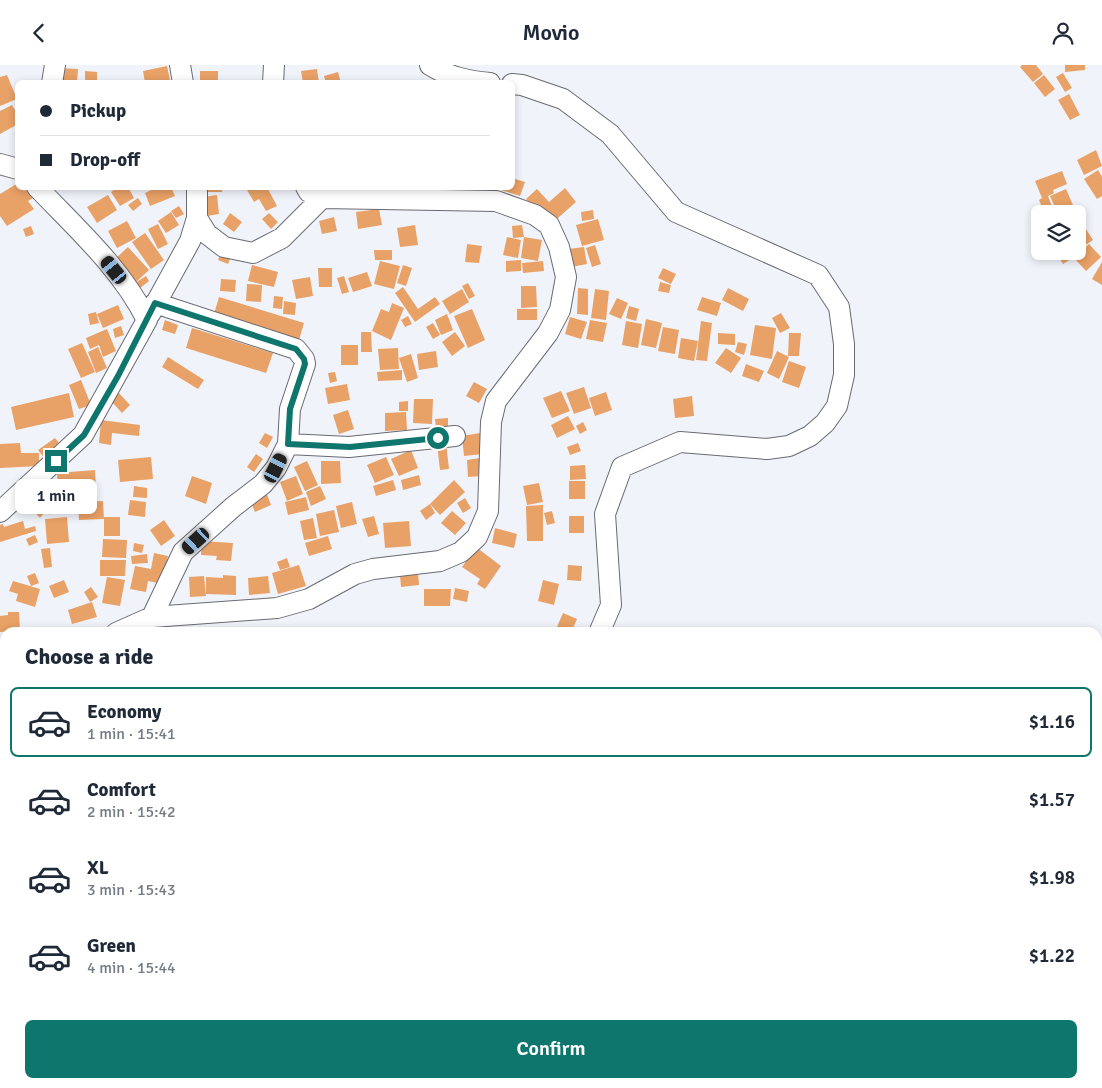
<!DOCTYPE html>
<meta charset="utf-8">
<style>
:root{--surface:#fff;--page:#f6f6f7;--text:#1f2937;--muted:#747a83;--line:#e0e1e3;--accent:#0f766e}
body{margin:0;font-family:Signika,sans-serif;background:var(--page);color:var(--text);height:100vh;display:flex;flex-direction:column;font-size:19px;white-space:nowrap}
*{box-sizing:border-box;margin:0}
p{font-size:16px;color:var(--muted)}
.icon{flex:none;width:28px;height:28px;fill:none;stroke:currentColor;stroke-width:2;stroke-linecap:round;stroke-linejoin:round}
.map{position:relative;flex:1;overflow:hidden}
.sheet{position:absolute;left:0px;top:562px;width:1102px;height:461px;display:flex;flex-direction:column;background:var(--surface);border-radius:15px 15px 0 0;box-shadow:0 2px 8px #0003}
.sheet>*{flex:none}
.top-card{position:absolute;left:15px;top:15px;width:500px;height:110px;border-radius:8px;box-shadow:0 2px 8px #0003;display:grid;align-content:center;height:110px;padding:0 25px;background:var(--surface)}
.buttons{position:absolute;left:1031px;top:140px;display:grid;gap:10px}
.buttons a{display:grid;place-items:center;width:55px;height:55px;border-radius:8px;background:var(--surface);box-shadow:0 2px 8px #0003;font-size:25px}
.end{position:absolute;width:22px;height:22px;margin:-11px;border:6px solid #0f766e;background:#fff;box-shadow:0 0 0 2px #fff}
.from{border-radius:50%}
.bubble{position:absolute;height:35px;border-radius:8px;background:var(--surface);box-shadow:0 2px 8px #0003;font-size:16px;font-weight:600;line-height:35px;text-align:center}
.car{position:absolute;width:15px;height:30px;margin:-15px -8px;border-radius:6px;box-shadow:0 0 4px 1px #0007;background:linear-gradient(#222 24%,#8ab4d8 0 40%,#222 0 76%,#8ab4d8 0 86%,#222 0)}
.top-card b{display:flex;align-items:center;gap:18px;height:48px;font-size:19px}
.top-card b+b{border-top:1px solid var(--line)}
.top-card i{width:12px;height:12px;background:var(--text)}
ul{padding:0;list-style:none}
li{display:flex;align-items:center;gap:15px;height:70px;margin:0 10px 8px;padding:0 15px;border:2px solid transparent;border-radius:8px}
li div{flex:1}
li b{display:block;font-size:19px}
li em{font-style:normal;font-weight:600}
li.on{border-color:var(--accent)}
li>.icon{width:45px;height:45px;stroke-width:1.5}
h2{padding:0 25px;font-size:22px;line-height:60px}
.action{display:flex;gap:10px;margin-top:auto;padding:10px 25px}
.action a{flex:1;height:58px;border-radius:8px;background:var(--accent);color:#fff;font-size:20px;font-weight:600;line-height:58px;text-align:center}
header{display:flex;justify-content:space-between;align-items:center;height:65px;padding:0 25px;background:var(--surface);font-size:22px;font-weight:600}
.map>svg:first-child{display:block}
.building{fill:#e8a166}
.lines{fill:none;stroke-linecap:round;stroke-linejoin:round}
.minor-casing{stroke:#696a72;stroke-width:22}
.minor{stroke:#fff;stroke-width:20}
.route{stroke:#0f766e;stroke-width:6}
</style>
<header><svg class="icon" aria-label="back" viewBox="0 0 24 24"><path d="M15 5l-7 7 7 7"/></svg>Movio<svg class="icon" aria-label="person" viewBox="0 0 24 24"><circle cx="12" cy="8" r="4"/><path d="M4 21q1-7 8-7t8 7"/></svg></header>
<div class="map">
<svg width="1102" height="1023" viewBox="0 0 1102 1023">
<rect width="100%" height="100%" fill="#f1f3fb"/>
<path class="building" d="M1022 0H1036L1043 9 1033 17 1020 2Z
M1065 0H1085V5L1065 7Z
M167 1 170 15 145 18 143 6Z
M58 3 78 4 77 18H58Z
M317 4 319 18H303L301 6Z
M85 6 97 7V18H85Z
M200 6H218V18H200Z
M338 7 341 18H326L324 11Z
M1063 8 1072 23 1065 27 1056 12Z
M7 10 17 34 0 41V12Z
M1044 10 1055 24 1045 32 1034 18Z
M1069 29 1080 50 1070 55 1058 35Z
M12 40 18 50V59L0 69V46Z
M1096 85 1102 101 1084 110 1077 95Z
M1098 105 1102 112V131L1097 134 1084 114Z
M1062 106 1067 119 1053 125 1054 128 1048 131 1055 149H1045L1039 135 1042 133 1035 116Z
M512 113 525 117 520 131 501 125V122H512Z
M18 118V122H21L24 126 30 122 36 131 28 136 34 144 7 161 0 151V129Z
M118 122H128L134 133 120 141 111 127Z
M157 122H171L175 131 150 141 145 128Z
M206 122H222V127H206Z
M252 122H267L277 141 266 146 259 134 254 137 247 125Z
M565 123 576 137 550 160 526 134 537 124 549 137Z
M1066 124 1076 147 1070 149H1058L1050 131Z
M108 130 117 145 97 158 87 142Z
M217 130 219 149 207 151 204 132Z
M138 133 142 139 133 146 128 140Z
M179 141 184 149 176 153 171 146Z
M379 144 382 160 358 164 356 147Z
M593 145 594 154 582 156 581 147Z
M171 147 179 160 166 168 158 156Z
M230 148 242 157 234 167 223 159Z
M269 148 278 157 271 164 262 154Z
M334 152 337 166 322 169 319 156Z
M598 154 604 175 582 181 576 160Z
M127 156 136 173 117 183 108 166Z
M1082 158 1093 175 1078 185V162Z
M158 159 168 179 158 184 148 164Z
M415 160 418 180 400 182 397 163Z
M522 160 524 172 513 173 512 161Z
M31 161 34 169 26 172 23 164Z
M145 168 164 195 151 204 132 177Z
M507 172 521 175 518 193 503 190Z
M524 172 542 175 538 196 521 193Z
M467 179 482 181 479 198 465 197Z
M1089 179 1101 192 1086 206 1074 193Z
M595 180 601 199 592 202 586 183Z
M128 182 149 205 136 217 115 194Z
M584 182 587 199 571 202 568 184Z
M223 183 233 187 228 199 218 195Z
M374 185H392V195H375Z
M1055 186H1076L1073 188 1076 191 1063 199Z
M521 195V206L506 207V196Z
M380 196 400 201 394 224 374 219Z
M543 196 544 206 523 208 522 198Z
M1102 197V220L1092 214Z
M252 200 278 207 274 222 248 216Z
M403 200 412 203 406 221 397 218Z
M318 203H332V222H319Z
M663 203 676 209 671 219 658 213Z
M367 207 372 221 353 227 348 213Z
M146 211 149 216 139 224 135 218Z
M344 211 349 227 342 229 337 213Z
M310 212 313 231 296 234 292 215Z
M221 214 236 215 235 227 220 226Z
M660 217 671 220 669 228 658 226Z
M468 218 475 231 469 234 462 221Z
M247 219 262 220 261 237 246 236Z
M521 221H536L537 242 521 243Z
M403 222 418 244 435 232 440 239 415 257 395 228Z
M578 223 588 224V250L577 249Z
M728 223 749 234 743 246 722 235Z
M462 224 469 237 450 249 442 236Z
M595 224 609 226 606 255 591 253Z
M274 231 283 232 282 244 273 243Z
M219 232 304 258 299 275 214 249Z
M702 232 721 238 717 251 697 245Z
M617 233 628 238 621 254 609 249Z
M284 236 296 238 295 250 283 249Z
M392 238 404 243 391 275 372 266 381 244 389 247Z
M118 240 124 254 103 263 97 249Z
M629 241 639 244 636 256 626 253Z
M472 244 485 275 468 283 454 251Z
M517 244H537V255H517Z
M96 247 99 258 90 260 88 249Z
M781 248 790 263 780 268 772 253Z
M447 249 453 265 441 270 435 255Z
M408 251 412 259 405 262 401 255Z
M570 252 587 257 581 274 565 269Z
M646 254 662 258 656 283 641 280Z
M165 255 178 260 175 269 162 265Z
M590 255 607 258 603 277 586 274Z
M626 256 642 259 638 283 622 280Z
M701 256 712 258 707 296 696 295Z
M433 258 440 270 433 274 426 262Z
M755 260 776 263 772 294 750 290Z
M121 261 124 270 115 273 113 264Z
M663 262 679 265 675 289 658 286Z
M192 263 273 288 266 308 186 283Z
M107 264 116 286 103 292 99 280 90 284 86 273Z
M361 267H371L372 287H361Z
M455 267 465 281 452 291 442 277Z
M718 268 735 269V280L718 279Z
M789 268H801L799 291H788Z
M681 273 698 276 694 296 678 293Z
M738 277 747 279 744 290 735 287Z
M82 278 95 307 81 313 68 284Z
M341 280H358V300H341Z
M98 282 107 303 96 308 88 287Z
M398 283 399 304 380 305 378 284Z
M726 283 741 293 731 308 715 298Z
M436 286 438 302 419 305 417 289Z
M777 286 789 292 779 314 767 308Z
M411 289 418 313 407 317 399 293Z
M168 292 204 315 198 324 162 302Z
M789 296 806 302 799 323 782 317Z
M746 299 764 306 759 317 742 311Z
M402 305V315L378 316 377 307Z
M335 307 337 316 330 318 328 308Z
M81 315 91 340 79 344 69 320Z
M474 317 487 324 479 338 466 331Z
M347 319 350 335 328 339 325 323Z
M584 322 591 343 574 349 566 328Z
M561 326 570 346 552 353 543 333Z
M606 327 612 345 595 351 589 333Z
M69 328 74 352 16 365 11 342Z
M119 328 130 340 122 348 111 336Z
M692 331 694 351 675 353 673 334Z
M414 334H433L432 359 413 358Z
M408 336V346H399V337Z
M348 345 354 364 339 369 333 350Z
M406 347 407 365 385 366V348Z
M568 351 575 364 557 373 551 360Z
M448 353V362L436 363 435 354Z
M101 355 140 360 139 371 112 368 111 380 99 378Z
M583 357 587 365 580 369 576 361Z
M265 368 273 372 267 383 259 378Z
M480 368 483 389 464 391 462 371Z
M70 369 48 398 38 385 55 373 59 378Z
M20 378 21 388H39V401L0 403V379Z
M446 378 449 404 440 405 437 379Z
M578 378 581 386 570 390 567 382Z
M411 385 418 403 399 411 391 394Z
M256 389 263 394 254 407 247 402Z
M151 392 153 414 120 417 118 395Z
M386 392 394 410 375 418 367 400Z
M480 393 482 411 468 412 467 395Z
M307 396 318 420 305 426 294 402Z
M321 396H340L341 418 321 419Z
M585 400 586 414 570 415V401Z
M95 405 96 423 58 426 57 408Z
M419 410 421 420 403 425 401 415Z
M192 411 212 418 206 439 185 431Z
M296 411 303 429 287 436 280 417Z
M393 415 396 425 376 431 373 421Z
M454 415 465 427 440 450 430 439Z
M569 416H585V434H569Z
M539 418 543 437 527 440 523 421Z
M134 421 147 423V433L133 432Z
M320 421 326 434 311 441 306 427Z
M266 427 271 440 255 447 249 433Z
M306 432 309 445 288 450 285 437Z
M465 433 471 443 463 448 457 438Z
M130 435 146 437 145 452 128 450Z
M103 436 104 454 79 455 78 437Z
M352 437 357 459 341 463 336 441Z
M35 438 44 448 40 453 30 442Z
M430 439 435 448 426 455 420 446Z
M543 440V476H527L526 441Z
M334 445 339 467 320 471 316 449Z
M452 446 466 458 455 470 441 458Z
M552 446 555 458 547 460 544 448Z
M374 451 379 469 368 472 362 454Z
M569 451H584V468H569Z
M67 452 69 477 47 479 45 454Z
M104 452H120V471H104Z
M313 453 317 473 304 475 300 456Z
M164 455 175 471 161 481 150 465Z
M23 456 25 464 35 461 36 466 0 477V460L3 459 4 462Z
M409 456 411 481 385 483 383 458Z
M495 463 517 469 514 483 492 478Z
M35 470 38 477 29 481 26 474Z
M328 471 332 484 309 491 305 478Z
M103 474 127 475 126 493 102 492Z
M202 476 233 478 231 496 216 495 217 491 201 490Z
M134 478 144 480 142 488 133 486Z
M476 482 501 501 485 524 477 519 480 514 462 502Z
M50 483 52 502 44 503 41 484Z
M154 488 168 491 162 519 148 516 146 527 130 524 135 501 151 504Z
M147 489 148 498 132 499 131 491Z
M287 493 290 502 280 505 277 497Z
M100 495H126L125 511H100Z
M299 500 306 521 278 529 272 508Z
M568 500 582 501 581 516 567 515Z
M35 508 39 518 31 521 27 511Z
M418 508 419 520 401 522 400 510Z
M223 510 236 511V530L206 529V512L223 513Z
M204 511 206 531 190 532 189 512Z
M268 511 270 528 249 530 248 513Z
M107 512 125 515 120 541 102 538Z
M64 515 69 527 54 533 49 521Z
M543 515 559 519 554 540 538 536Z
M13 516 40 524 35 542 16 536 18 529 9 526Z
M91 522 98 532 90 537 84 527Z
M455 523 469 526 467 537 453 534Z
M424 524H451L450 541H424Z
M92 537 97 552 72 559 68 545Z
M8 547H19L20 566 0 567V551L8 550Z
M563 548 577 554 571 568H564L556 564Z
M5 620V642L0 645V623Z
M1102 710V725L1098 727V712Z
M1098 801 1102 805V818L1098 814Z
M1100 965 1102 966V992L1098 998V968Z
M605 1019H620L622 1023H606Z
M636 1019H656L657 1023H637Z
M696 1019H717L718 1023H697Z
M753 1019H780V1023H753Z
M822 1019H837L836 1023H822Z
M962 1019H991L990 1023H962Z
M1058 1019H1081L1078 1023H1055Z"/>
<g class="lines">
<defs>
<path id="minor" d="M180 0 183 18
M430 0C449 12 468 16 490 18
M52 18 55 0
M273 18 274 0
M512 19 522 20 563 34 610 69 676 147 818 210 839 242 844 279V310L837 341 825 358 810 371 789 381 767 384 680 377 622 402 605 449 611 540 599 568
M0 99 18 104
M197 153 207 169 224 182 253 188 282 173 322 133
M150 249 190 176 197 153V122
M288 379 349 382 455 371
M0 447 83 370 147 255C121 203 77 164 37 122
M152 552 183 487 233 442 263 419 276 403 288 379 290 344 305 299 304 294 296 284 155 238
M116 568 152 552 277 543 309 534 355 509 373 504 440 496 461 487 477 472 488 446 491 357 496 336 548 268 560 245 566 212 559 182 549 160 535 150 496 136 322 133 309 127 306 122
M0 617 5 615
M0 715 5 712
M1098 742 1102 740
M675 1019 676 1023
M856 1023V1019"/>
</defs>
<use href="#minor" class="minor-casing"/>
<use href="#minor" class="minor"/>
</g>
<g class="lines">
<path class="route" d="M56 396 84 370 118 311 155 238 296 284 304 294 305 299 290 344 288 379 350 382 438 373"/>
</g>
</svg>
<div class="buttons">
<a><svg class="icon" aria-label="layers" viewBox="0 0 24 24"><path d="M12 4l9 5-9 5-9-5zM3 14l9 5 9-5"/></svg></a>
</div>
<i class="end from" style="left:438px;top:373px"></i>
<i class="end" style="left:56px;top:396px"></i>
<div class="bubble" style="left:15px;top:414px;width:82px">1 min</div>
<i class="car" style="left:114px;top:205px;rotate:321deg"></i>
<i class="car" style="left:276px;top:403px;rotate:27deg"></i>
<i class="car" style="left:196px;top:476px;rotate:228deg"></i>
<div class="top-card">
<b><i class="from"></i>Pickup</b>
<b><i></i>Drop-off</b>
</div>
<section class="sheet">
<h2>Choose a ride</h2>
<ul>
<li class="on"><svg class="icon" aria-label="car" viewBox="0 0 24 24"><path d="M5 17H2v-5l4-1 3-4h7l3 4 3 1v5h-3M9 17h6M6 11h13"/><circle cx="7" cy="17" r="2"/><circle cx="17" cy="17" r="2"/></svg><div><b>Economy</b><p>1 min · 15:41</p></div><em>$1.16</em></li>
<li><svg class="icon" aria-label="car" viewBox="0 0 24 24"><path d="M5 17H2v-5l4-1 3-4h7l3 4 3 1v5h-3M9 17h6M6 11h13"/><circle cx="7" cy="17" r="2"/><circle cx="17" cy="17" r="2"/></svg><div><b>Comfort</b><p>2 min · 15:42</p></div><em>$1.57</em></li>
<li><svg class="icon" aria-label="car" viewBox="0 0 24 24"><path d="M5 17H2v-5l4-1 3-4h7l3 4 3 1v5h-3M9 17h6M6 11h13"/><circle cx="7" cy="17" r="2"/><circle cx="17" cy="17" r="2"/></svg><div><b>XL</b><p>3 min · 15:43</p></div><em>$1.98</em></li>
<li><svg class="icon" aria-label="car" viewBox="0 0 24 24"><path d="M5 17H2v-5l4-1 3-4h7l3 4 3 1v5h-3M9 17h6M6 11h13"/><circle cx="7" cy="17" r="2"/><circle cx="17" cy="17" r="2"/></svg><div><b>Green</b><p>4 min · 15:44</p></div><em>$1.22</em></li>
</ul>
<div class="action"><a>Confirm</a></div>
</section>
</div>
